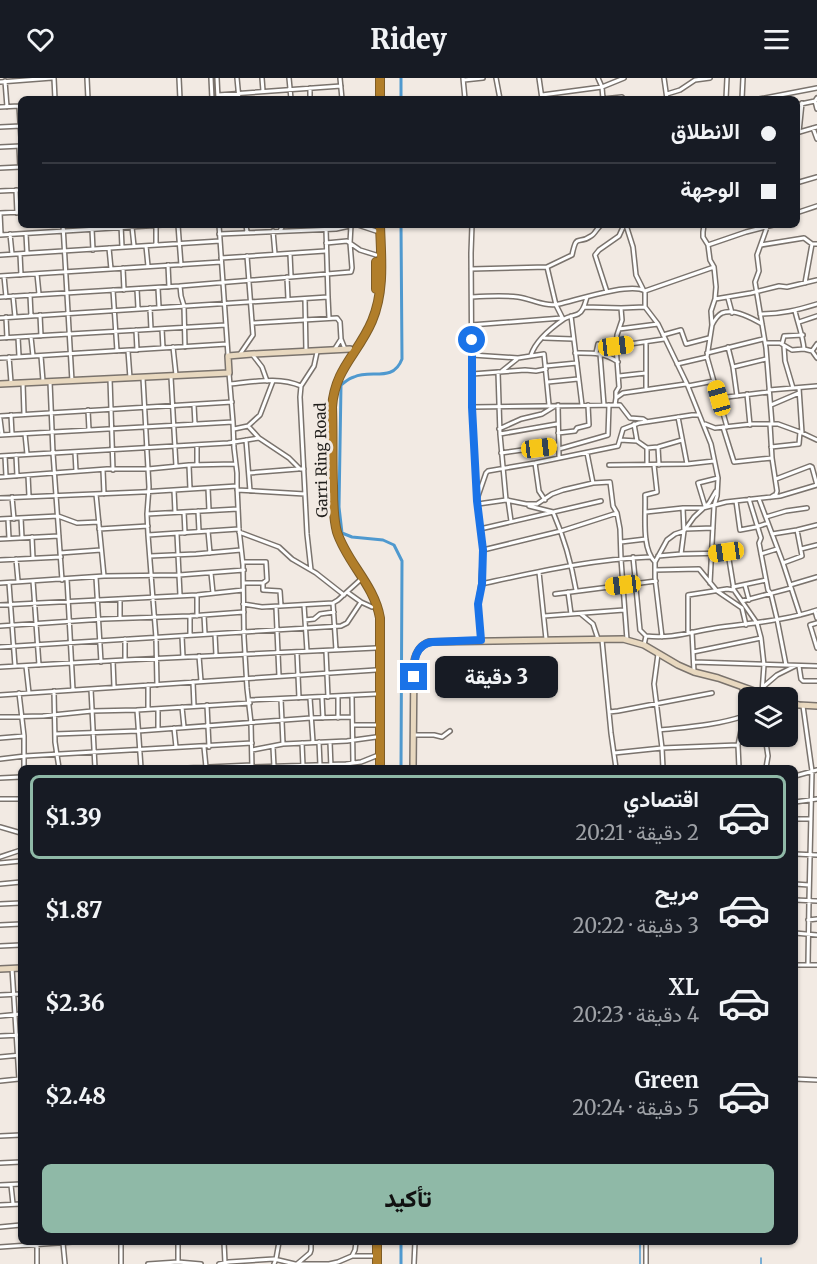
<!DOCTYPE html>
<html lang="ar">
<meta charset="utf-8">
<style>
:root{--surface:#171b24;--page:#20242c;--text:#f1f3f6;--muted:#9ea1a6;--line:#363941;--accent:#8fb9a7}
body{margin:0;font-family:Merriweather,Vazirmatn,serif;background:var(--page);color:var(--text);direction:rtl;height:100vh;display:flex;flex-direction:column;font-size:22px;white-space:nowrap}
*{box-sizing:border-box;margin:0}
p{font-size:20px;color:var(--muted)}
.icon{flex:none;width:33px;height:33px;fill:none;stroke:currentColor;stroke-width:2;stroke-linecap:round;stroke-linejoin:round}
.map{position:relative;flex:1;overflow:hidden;direction:ltr}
.sheet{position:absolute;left:18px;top:687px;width:780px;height:480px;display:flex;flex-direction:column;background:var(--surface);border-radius:9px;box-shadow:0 2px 4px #0004;direction:rtl}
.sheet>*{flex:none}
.top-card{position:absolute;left:18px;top:18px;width:782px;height:132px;border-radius:9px;box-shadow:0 2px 4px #0004;direction:rtl;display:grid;align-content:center;height:132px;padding:0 24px;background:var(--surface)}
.controls{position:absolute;left:738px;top:609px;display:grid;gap:12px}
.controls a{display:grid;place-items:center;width:60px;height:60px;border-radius:9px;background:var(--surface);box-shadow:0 2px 4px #0004;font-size:30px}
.end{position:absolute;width:27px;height:27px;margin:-14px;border:8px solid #1a73e8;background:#fff;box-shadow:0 0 0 3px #fff}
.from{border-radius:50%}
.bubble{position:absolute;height:42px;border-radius:9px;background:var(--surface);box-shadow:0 2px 4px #0004;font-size:20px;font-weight:800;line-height:42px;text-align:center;direction:rtl}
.car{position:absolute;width:18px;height:36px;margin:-18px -9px;border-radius:8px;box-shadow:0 0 4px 2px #0007;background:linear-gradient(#f5c518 24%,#345 0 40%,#f5c518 0 76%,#345 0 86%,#f5c518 0)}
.top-card b{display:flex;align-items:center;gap:21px;height:57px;font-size:22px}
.top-card b+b{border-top:2px solid var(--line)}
.top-card i{width:15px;height:15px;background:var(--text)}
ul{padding:10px 0 0;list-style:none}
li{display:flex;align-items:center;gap:18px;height:84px;margin:0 12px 9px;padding:0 12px;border:3px solid transparent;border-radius:9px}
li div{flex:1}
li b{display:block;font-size:22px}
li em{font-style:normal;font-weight:800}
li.selected{border-color:var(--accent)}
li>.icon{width:54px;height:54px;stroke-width:1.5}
.action{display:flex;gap:12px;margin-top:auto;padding:12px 24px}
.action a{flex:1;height:69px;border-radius:9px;background:var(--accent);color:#111;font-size:24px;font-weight:800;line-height:69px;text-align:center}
header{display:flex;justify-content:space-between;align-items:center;height:78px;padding:0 24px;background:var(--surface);font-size:27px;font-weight:800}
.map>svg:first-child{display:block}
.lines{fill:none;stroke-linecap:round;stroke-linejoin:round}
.stream{stroke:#4f99cf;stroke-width:1.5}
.canal{stroke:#4f99cf;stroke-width:3}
.street-casing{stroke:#7a736d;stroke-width:6}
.secondary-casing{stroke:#7a736d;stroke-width:8}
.highway-casing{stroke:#7e5c25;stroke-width:10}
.street{stroke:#fff;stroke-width:3}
.secondary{stroke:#e8d8bf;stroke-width:5}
.highway{stroke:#b17e2a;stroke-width:8}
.route{stroke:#1a73e8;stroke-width:8}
.labels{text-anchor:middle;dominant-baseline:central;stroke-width:6;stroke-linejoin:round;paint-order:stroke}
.street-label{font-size:15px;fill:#201e1b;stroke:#f2eae3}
</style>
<header><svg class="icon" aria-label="menu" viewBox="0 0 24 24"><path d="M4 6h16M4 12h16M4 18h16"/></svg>Ridey<svg class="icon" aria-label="heart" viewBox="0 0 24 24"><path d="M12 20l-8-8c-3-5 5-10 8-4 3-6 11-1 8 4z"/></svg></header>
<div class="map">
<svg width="817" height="1186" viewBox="0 0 817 1186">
<rect width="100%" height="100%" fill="#f2eae3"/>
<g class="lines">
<path class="stream" d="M640 1164V1186
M761 1186V1180"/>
<path class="canal" d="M401 0V21
M401 690 402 483 394 467 383 462 352 459 342 455 339 429 341 307C345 304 349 300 354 299 371 291 393 305 402 281L401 147
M401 1164V1186"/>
<defs>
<path id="street" d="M54 0 55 21
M87 0 88 21
M179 0 180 21
M211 0 212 21
M217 0 218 21
M237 0 239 21
M262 0 263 13
M289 0 291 21
M340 0 342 21
M463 0 465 21
M496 0 500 21
M539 0 542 21
M598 0 602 9 603 21
M664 0 667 21
M464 2 483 0
M5 3 7 29
M0 4 52 0
M310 10V21
M667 16 680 12 695 2 710 0
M218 17 341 8
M542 17 602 9 624 0
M603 21 622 19 624 21
M726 21 727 0
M742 21 743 0
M759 21 817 10
M815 23 817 31
M796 27 815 23 817 20
M19 28 21 59
M0 29 19 28
M0 49 21 48
M813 50 817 61
M799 54 802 25
M796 55 817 49
M19 68 20 89
M0 69 21 68
M0 90 21 89
M796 105 817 99
M16 112 17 135
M0 113 21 112
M0 135 1 156
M0 135 21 134
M796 135 817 128
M63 147 72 303
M121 147 122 169
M156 147V167
M178 147 181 187
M219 147 228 277
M246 147 247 154
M358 147 376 153
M472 147 471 175 472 329 477 423 483 472 481 506 478 527 481 562
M626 147 633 169 636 197 643 211
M704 147 703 154V159L708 167 710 182 714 189 716 209 715 221 711 233 712 247 707 279 727 349
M767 147V149L757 177 759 193 755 204 766 270 772 346
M132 149 134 168
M92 151 93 172
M273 153 275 176
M280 153 283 147
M10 156 12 176
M26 156 27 175
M219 156 336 151 354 147
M0 157 162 147
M326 165 347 163 360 172 376 177
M708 167 746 154 773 147
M761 167 804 160 812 166H817
M146 168 148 188
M109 170 111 191
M20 176 21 197
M290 176 291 198
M0 177 220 163
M221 180 325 173
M168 187 169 209
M547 189 556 227 563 241
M123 190 124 212
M471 191 547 189 572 177C577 154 577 168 591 158 595 156 597 150 601 147
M37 196 39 216
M0 198 221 184
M4 198 6 219
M287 199 288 221
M805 205 812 166
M180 208 181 218 184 228 185 269
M158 210 159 229
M137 211 138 230
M113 212 117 273
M645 213V229L658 246 687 306 711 366 718 400 717 418 714 428 710 505
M607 214 595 177 599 172 619 158 624 147
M30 217 31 238
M13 218 15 239
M0 219 180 208 351 194 352 190 350 165 351 147
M328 219 329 240
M472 219C487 218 503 217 518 219 532 221 544 229 559 226 577 222 630 204 645 213L714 189
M728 220 732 235
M305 221 306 273
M715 221 751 215 779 208 787 209 817 202
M584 229 621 230 645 229
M150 230 151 251
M795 233C798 246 803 258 804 271
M760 236C782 236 797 232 817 226
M40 237 41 258
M571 238 582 327
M6 239 7 260
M0 240 328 219 326 151
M799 244 817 238
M252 245 337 240 340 244 341 261 345 271
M471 247 562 240
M712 247C714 243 718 237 722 235 734 230 752 240 762 246
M162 251 163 270
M619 251 658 246
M136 252 137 272
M663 257 681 252 686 266 709 260
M18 259 19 278
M31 259 33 278
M0 260 226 247
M544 260 573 261
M765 265H780L792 272 804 271 812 273 817 280
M782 266 784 258 803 257
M784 268 785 283 793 310
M173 269 176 297
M728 269 733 289 766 281
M334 272 341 261
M128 273 130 300
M812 273 817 266
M575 275C592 275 603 274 618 284
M596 275 598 266 616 268 664 261
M707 275 763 261
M240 276 253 257 247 178
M252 276 262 289 267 303
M600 276 604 327
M472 277 518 280 544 276 549 327
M531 277C536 262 551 250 564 241 569 238 574 238 578 236 584 233 585 225 587 219
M41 278 43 303
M9 279 11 304
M0 280 227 266
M677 286 707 279
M546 288 577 285
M733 289 737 318
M502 293 517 281
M498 294 500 356 506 422
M229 295 233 344 234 370 237 395V408L239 451 243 487 244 559 247 610 251 645 252 690
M472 296 525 292 536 293 546 291
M619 298 646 295
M171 299 176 388
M143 300 149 409 147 436 148 457 156 560 157 607
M110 301 113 392
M50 304 53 375 62 502
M548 304 578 301
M23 305 24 336
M230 306C253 304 279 298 301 308
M688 308 714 303
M646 310V264
M799 310 802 355
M769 312 817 308
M747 316 750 347
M616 320V314L619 309 616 268 617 257 622 242 621 230
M719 320 769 314
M194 327 195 346
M558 327 559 379
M615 327 616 320 623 315 686 306
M771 327 799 315
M472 329 620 327 630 340 643 341 646 343
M88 332 89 352
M11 337 12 356
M0 338 232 324
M678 339 687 386
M0 341 2 357
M634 346 637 363
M705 346 715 350 752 346H778L800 354 817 362
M770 346 772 380 777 413 776 416 771 419
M248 348 259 360 289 380 300 391H304
M723 349 734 384 772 380
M234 351 248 348 260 337 273 303
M499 351 521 341 542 336 555 328
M558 355 575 353 577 350 589 347 588 327
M25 356 27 376
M500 356 557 346
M0 357 233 344
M246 362 250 413
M620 362 637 363 647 370 658 369 682 362
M197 367V386
M658 369 659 387
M771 369 799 366 800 354
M647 370V386
M559 371 608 357 609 327
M75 374 76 393
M501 375 558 367
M587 375 593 405
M16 377 17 398
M0 378 228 365 259 360
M5 378 6 398
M535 385 539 413 545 422
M189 387 190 411
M609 387 687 386 714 383
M654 387 657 414 645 417C646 437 641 470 655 484
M103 392 104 416
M249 395 298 391
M28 397 29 418
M0 399 107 391H148L189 387 235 386
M776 401 810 388 812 389 817 407
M208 410 209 432
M174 412 175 434
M237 412 305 416
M96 416 104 498
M12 419 14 441
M0 420 142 414 237 408
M477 421 486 395 488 393 535 385 618 368 623 351 639 345 692 337H699
M749 421 761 460 759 465 768 512 771 516 777 541 786 587
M759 421 783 485 800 537
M508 422 511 443
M736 423 740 452 756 449 768 445
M478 426 506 422 526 426H537L552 416 563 412 593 405 610 404 613 428 617 435 620 451 621 481 627 562
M529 428 553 434C565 462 571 483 576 512
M705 428 698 405 718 400
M198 433 199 453
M184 434 185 455
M646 434 683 430H703L726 424 780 418 817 407
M147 436 238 431
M766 439 786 433 807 430
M21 440 22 460
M0 441 58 438 77 445 99 444
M8 441 9 460
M99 451 148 448
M480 451 601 423
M685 451 713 450
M208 453 210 475
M239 454 279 469 292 481 316 495 344 517
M177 456 180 517
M772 456 797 452 817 447
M148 457 239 451
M32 459 33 480
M0 461 59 458
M621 464 646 461
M801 471 817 467
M483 472 561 453 617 435
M60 475 101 472
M681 476 728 475 734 512 757 545 761 560 764 587 762 615
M761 476 777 471
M150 478 196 476 241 472
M658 478 681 476 684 453 683 430
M633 479 640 552 646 558
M16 481 18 503
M0 482 61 479
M243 484H266L267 502 263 505V512L280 513 281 528
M783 485 802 478 797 452
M311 492 307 456 300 319 301 308 314 288 317 274
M655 492 699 491 717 513 742 530 746 547
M539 494 546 561
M211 495 213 515
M96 499 101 584
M67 501 73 612
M33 503 39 587
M0 505 104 498 179 497 244 492
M9 505 15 588
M244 505H263
M481 506C537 494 593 481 650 479
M745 507 749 522
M790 507 817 499
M733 509 766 502
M347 514 361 524 372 529
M568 514 571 536
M555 516 656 503
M197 517V538
M120 521V540
M742 523 791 510
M333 525 336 572
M243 526 262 529 333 525 338 522 360 502
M0 527 197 517 243 512
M304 527 307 573
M276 529 279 598
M815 533 817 540
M581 536 593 546 598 561
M204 537 205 556
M190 538V557
M544 538 624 532
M305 542 314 541 320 536 334 534
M817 545 810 547 817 570
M0 548 104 541 190 538 244 534
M692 554 694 594
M688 555V517L727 511 734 512
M215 556 216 577
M182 558 183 579
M662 559 655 500V484L667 462 675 456 684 453 694 439 709 425 716 413
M125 561V582
M602 562 611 655 616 690
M644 567 646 558C672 561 690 554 715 550 750 545 784 543 817 532
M0 569 341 548 347 545 361 524
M326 573 328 619
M297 574 299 620
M693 574 761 560
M658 576 654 606 662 670 663 690
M199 578 201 603
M113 583 114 609
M694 584 817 588
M26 588 29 615
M799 588 801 601 803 603H817
M0 589 125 582 376 570
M193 604 194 628
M148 607V631
M763 609 777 597 795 588
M91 611 95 690
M54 613 55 664 59 690
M19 615 24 658V690
M0 617 376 592
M352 618 353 685
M322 619 323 640
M338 619V640
M310 620 313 664
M281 621 283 666
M249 622 376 616
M207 627 209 669
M803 628 812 693 809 823 808 886
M182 629 184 649
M158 631V650
M137 632 141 690
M609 634 618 633 712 615
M0 639 43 638 92 633 137 632 250 625
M353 647H376
M174 650 176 669
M660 652C687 649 718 647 744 638
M55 656 138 653 311 640 352 639
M413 657H434L442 659 450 653
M765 658 768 678 766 690
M0 660 24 658
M319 664 320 687
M330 664 331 690
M302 665 303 688
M204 669 206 689
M273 669 274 689
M252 672 283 666 347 663 376 659
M614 675 662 670 738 667
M0 681 25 678 252 665
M252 689 346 686 361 684 376 678
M188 690 252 687
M739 690 738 667 744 638 742 609
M795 698 817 692
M0 700 21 699
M0 721H21
M795 724 817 721
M795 741H811
M0 749 21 755
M795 776 817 777
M0 779 21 772
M0 785 21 783
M0 806 21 804
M795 806 809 807
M795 822 817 823
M0 826 21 825
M808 842 817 841
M0 847 21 846
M795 855 817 857
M0 868 21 867
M795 887H817
M12 890 19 1001
M0 917 21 916
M0 938 21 936
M0 958 21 957
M0 979 21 977
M795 1001 817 1002
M0 1003 19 1001
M0 1058 21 1057
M0 1085 21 1084
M0 1107 21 1106
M11 1107 13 1126
M0 1127 21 1126
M0 1149 21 1147
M37 1164V1186
M224 1164 225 1185
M646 1164V1186
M63 1165 65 1186
M0 1169 72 1164
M352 1178 355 1172 356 1164
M178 1183V1164
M121 1186V1164
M148 1186 178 1184 201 1186
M219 1186 229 1184 274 1181 295 1186H329L338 1184 352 1178H377
M274 1186 276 1181 279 1164
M297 1186 310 1175 311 1172V1164
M414 1186 415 1164"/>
<path id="secondary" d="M0 306 229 295 228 278 252 276 350 271
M788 624 799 627 817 628
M413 690 414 583C416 574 421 567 429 564L623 561 644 567 678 587 694 594 718 600 774 620
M0 891 21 890"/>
<path id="highway" d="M380 0V21
M376 211V184
M380 690V540C374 506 347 485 337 454 333 439 333 423 333 408 332 381 333 355 332 329 335 290 358 276 372 243 385 212 381 179 380 147
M377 1164V1186"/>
</defs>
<use href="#street" class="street-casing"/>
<use href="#secondary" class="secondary-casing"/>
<use href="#highway" class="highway-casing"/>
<use href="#street" class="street"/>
<use href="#secondary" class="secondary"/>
<use href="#highway" class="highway"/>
</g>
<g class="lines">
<path class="route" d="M414 599C414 583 414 567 432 564L481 562 478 526 482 506 483 472 477 423 472 329V262"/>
</g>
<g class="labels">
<g class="street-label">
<text transform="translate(321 382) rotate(-91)">Garri Ring Road</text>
</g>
</g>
</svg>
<div class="controls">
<a><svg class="icon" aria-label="layers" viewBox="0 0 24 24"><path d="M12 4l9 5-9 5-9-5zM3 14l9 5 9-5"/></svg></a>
</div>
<i class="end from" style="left:472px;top:262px"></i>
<i class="end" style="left:414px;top:599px"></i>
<div class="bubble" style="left:435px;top:578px;width:123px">3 دقيقة</div>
<i class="car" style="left:616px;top:268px;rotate:83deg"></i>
<i class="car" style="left:719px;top:320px;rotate:344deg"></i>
<i class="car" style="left:539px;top:370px;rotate:83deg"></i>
<i class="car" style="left:726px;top:474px;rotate:262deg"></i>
<i class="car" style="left:623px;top:507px;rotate:263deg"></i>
<div class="top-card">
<b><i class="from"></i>الانطلاق</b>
<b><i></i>الوجهة</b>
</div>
<section class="sheet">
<ul>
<li class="selected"><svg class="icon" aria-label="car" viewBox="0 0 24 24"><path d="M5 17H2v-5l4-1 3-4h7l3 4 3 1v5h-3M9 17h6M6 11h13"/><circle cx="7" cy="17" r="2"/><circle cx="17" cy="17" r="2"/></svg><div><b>اقتصادي</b><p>2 دقيقة · 20:21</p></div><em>$1.39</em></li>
<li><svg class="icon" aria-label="car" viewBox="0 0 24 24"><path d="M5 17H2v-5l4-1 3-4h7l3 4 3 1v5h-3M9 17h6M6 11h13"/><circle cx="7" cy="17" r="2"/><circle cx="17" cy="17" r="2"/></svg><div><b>مريح</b><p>3 دقيقة · 20:22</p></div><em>$1.87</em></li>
<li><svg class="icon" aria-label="car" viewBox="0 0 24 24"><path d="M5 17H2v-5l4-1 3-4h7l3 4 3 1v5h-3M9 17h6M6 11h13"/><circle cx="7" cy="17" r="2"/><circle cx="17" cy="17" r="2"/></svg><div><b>XL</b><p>4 دقيقة · 20:23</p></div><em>$2.36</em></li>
<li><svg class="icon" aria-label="car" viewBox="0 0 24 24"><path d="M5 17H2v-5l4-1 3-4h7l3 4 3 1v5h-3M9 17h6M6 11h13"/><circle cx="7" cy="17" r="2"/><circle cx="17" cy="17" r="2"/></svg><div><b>Green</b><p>5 دقيقة · 20:24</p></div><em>$2.48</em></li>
</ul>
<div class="action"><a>تأكيد</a></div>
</section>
</div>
